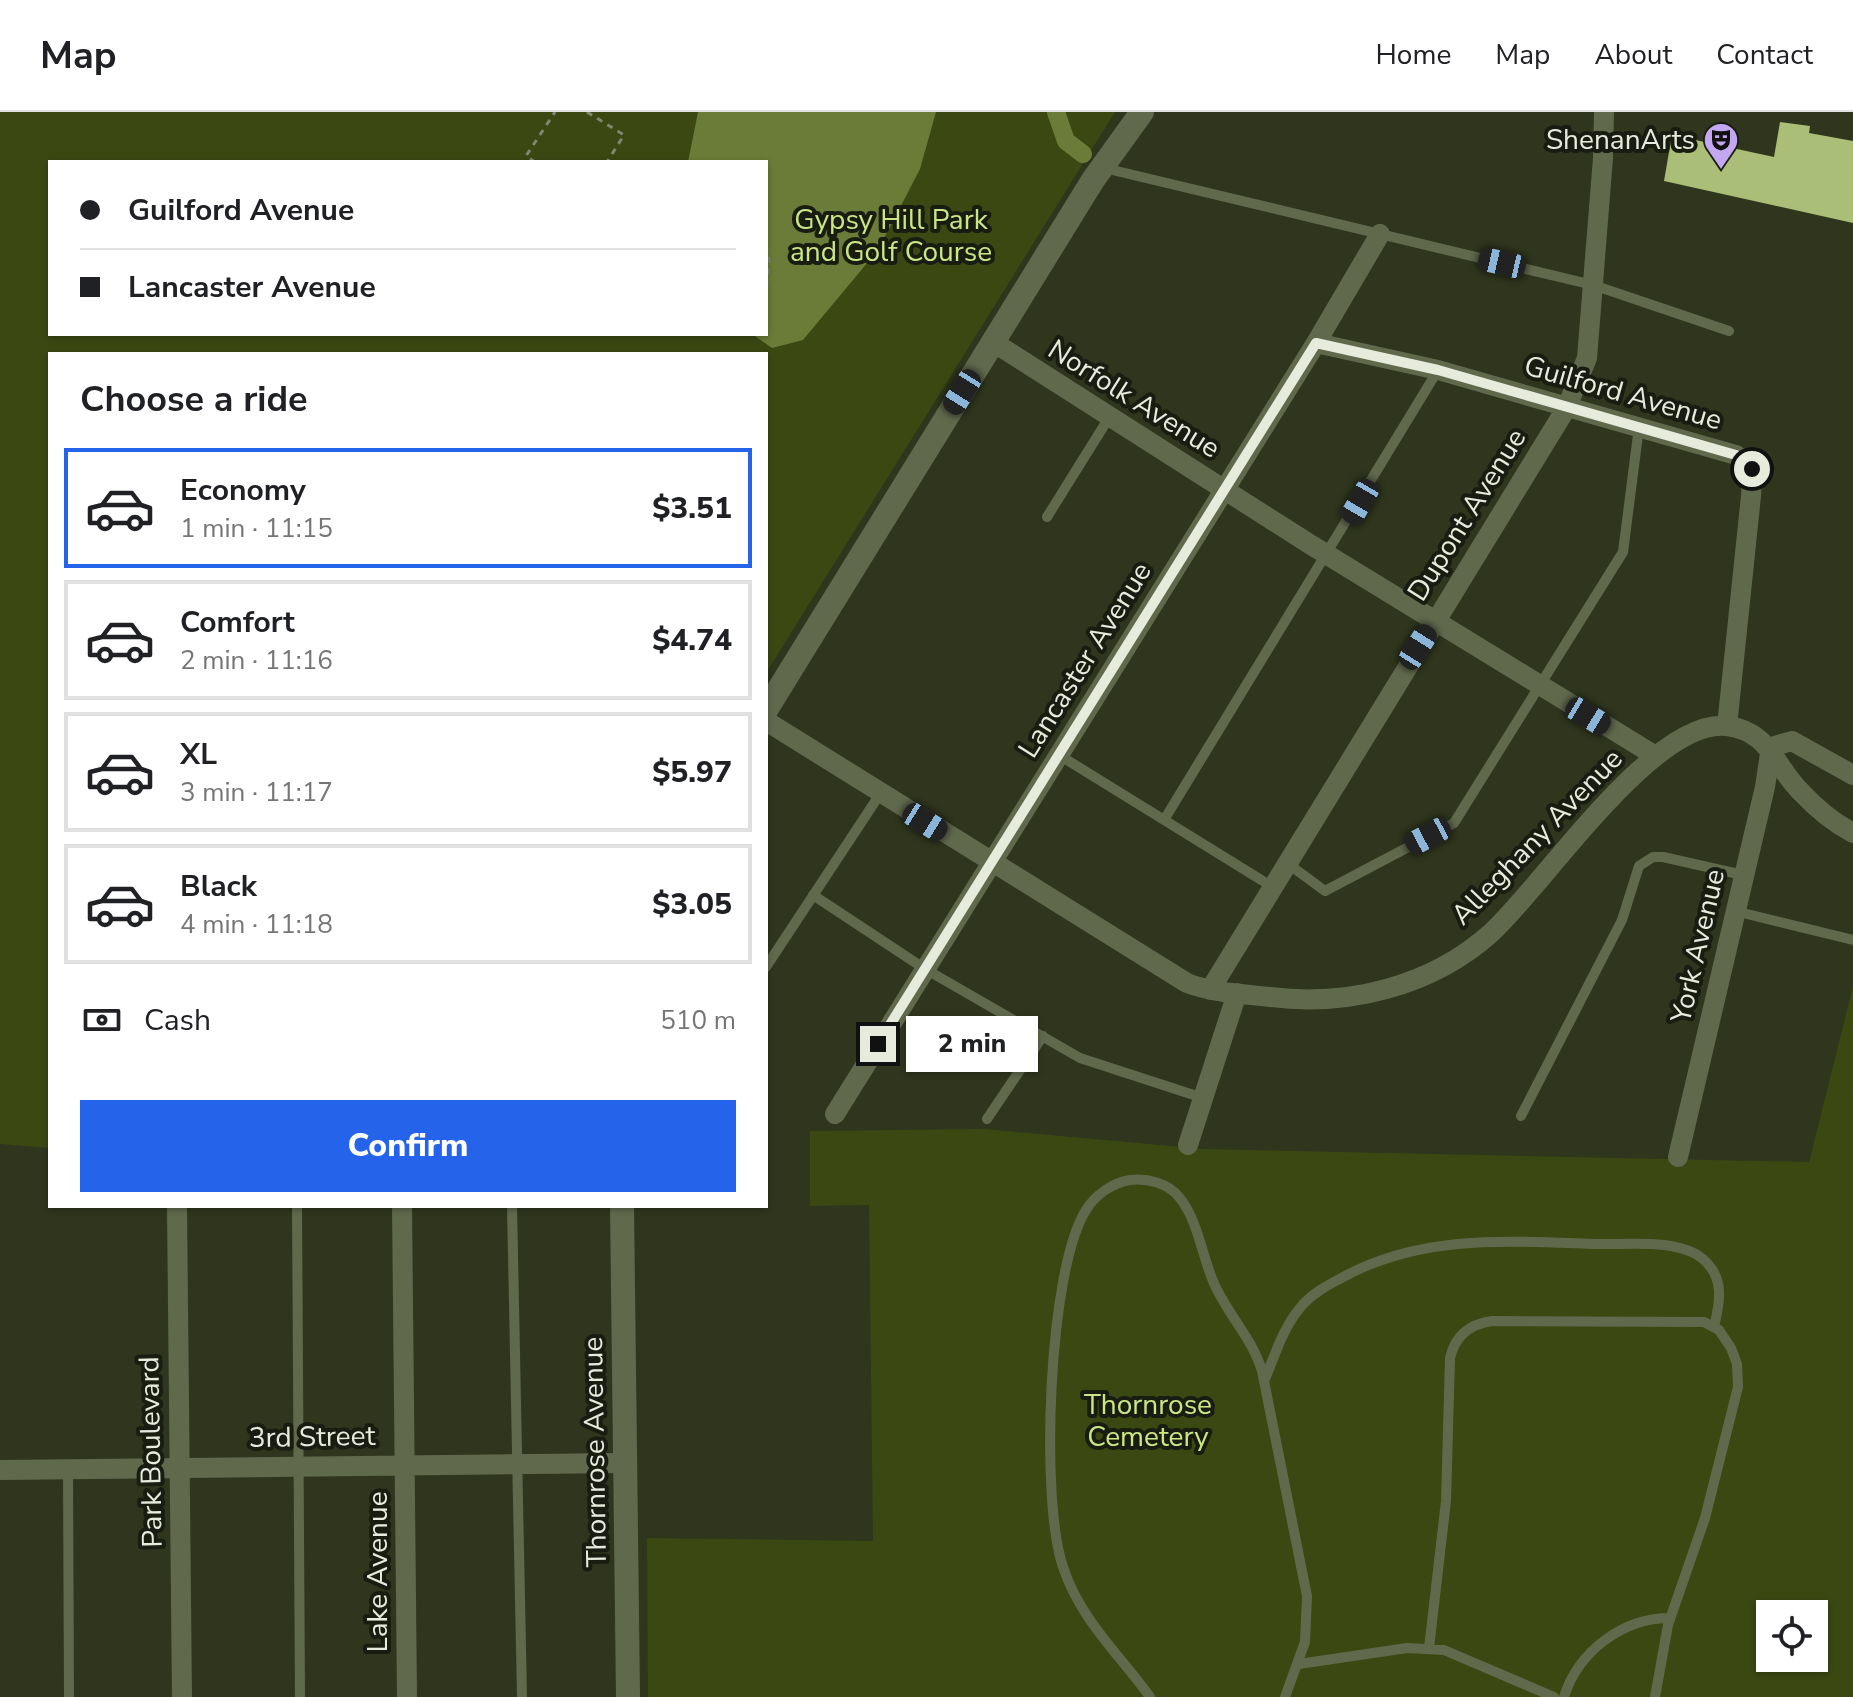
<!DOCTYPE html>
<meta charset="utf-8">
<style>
:root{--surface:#fff;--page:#f6f6f6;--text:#202124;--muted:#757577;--line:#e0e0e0;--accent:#2563eb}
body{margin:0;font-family:"Nunito Sans",sans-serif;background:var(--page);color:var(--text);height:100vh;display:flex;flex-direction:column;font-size:30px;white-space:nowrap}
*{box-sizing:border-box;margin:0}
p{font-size:26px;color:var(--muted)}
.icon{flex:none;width:44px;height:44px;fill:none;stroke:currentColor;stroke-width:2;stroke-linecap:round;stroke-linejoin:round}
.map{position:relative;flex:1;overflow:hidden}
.side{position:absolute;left:48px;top:240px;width:720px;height:856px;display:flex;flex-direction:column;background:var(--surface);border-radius:0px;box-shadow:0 2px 6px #0004}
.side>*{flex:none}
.banner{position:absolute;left:48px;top:48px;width:720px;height:176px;border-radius:0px;box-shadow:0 2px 6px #0004;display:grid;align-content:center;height:176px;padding:0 32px;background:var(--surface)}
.controls{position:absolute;left:1756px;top:1488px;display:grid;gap:16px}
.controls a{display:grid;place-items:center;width:72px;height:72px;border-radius:0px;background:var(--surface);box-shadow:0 2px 6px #0004;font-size:40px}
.end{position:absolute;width:36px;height:36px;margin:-18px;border:10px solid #e6ebdc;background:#111;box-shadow:0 0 0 4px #111}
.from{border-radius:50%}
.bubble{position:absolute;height:56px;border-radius:0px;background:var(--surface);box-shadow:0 2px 6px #0004;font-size:26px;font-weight:800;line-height:56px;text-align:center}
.car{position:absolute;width:24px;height:48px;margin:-24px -12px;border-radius:10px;box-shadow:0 0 6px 2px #0007;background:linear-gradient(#222 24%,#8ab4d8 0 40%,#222 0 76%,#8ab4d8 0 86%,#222 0)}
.banner b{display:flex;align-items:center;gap:28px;height:76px;font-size:30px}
.banner b+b{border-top:2px solid var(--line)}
.banner i{width:20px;height:20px;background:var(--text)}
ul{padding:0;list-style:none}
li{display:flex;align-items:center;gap:24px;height:120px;margin:0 16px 12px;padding:0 16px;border:4px solid var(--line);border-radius:0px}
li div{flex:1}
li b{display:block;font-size:30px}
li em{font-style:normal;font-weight:800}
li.on{border-color:var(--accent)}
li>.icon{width:72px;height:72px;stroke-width:1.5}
h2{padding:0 32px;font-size:36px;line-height:96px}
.pay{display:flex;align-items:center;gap:20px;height:88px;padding:0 32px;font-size:30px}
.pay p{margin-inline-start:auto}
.button{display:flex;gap:16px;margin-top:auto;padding:16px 32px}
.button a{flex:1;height:92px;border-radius:0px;background:var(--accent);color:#fff;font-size:32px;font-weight:800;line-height:92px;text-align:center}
header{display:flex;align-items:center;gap:48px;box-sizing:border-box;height:112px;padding:0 40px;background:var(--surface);border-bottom:2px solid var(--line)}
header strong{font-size:38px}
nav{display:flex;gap:44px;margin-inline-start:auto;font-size:28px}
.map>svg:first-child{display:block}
.green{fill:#3b4812;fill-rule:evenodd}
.water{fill:#6a7c37}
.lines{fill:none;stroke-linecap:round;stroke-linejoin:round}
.canal{stroke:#6a7c37;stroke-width:18}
.building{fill:#aabe77}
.path{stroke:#808671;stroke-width:3;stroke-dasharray:6 6;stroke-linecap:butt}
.lane{stroke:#61694d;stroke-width:10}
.street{stroke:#61694d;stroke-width:20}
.secondary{stroke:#61694d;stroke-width:24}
.route{stroke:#e6ebdc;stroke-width:10}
.labels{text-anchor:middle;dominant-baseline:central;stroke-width:8;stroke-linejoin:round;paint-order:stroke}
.poi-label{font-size:28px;fill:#e6ebdc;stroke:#191c11;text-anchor:end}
.park-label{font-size:28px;fill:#cbe684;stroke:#191c11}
.street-label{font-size:28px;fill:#e6ebdc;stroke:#191c11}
</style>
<header>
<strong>Map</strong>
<nav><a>Home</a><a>Map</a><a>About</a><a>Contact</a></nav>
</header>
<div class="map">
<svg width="1853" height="1585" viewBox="0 0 1853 1585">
<rect width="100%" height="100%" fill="#2f361d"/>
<path class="green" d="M0 0H1115L766 561V242H50V1036L0 1032ZM50 50H766V222H50Z
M1853 874V1585H648L647 1426 873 1429 869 1093 810 1094V1019L984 1017 1204 1037 1809 1050ZM1770 1502H1814V1546H1770Z"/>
<path class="water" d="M698 0H936L920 57 878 138 803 228 772 236 752 222H766V50H688Z"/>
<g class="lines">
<path class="canal" d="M1056 0 1066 29 1083 42"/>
</g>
<path class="building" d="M1780 10 1810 14 1809 21 1853 29V111L1664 69 1672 23 1774 45Z"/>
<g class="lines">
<path class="path" d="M587 0 624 23 607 50
M535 50 526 44 555 0
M766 133 769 149 766 181"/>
<path class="lane" d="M1104 56 1593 173 1729 219
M1047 405 1110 304
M1059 643 1271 774
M1164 708 1438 258
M1287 751 1325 779 1454 711 1623 440 1639 315
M813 783 925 857 1080 946 1203 986
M1735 799 1853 828
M766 855 880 682
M1521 1004 1622 808 1639 754 1653 745H1663L1743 763
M987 1007 1043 924
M297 1094 300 1585
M512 1094 522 1585
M1265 1267C1275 1243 1283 1216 1300 1196 1312 1181 1328 1173 1345 1164 1424 1122 1509 1129 1596 1132 1626 1133 1678 1126 1703 1147 1725 1166 1720 1190 1714 1215
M68 1357 69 1585
M1429 1536 1446 1389 1450 1246C1455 1224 1470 1212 1492 1209L1704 1210 1719 1218 1731 1236 1737 1252 1738 1275 1705 1406 1668 1513 1655 1585
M1299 1552 1407 1536 1444 1538 1554 1585
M1150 1585C1119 1542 1080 1507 1063 1455 1040 1388 1048 1158 1086 1098 1095 1083 1112 1071 1130 1068 1147 1066 1168 1071 1179 1085 1197 1106 1202 1143 1213 1169 1226 1201 1252 1225 1262 1259L1307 1484 1305 1530 1285 1585
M1564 1585C1578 1540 1622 1506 1670 1506"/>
<path class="street" d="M993 230 1308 431 1654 643
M1316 231 1438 258 1736 343C1755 353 1752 365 1751 384L1727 614
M766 609 1187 871C1213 881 1243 882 1270 885 1348 895 1432 874 1491 821 1544 773 1654 605 1727 614 1770 619 1775 655 1801 680 1816 696 1834 711 1853 721
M1210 878 1567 295 1587 246 1603 46 1604 0
M835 1002 1316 231 1380 122
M1188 1033 1237 881
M1678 1045 1765 675 1771 635 1792 629 1853 663
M177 1094 182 1585
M402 1094 407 1585
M0 1358 625 1351"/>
<path class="secondary" d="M766 598 1093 68 1142 0
M622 1094 628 1585"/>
</g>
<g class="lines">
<path class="route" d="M878 932 1316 231 1438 258 1736 343 1752 357"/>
</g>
<defs>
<symbol id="theatre-pin" viewBox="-11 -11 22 30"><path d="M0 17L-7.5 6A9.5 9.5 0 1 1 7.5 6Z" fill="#c4a7f1" stroke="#191c11"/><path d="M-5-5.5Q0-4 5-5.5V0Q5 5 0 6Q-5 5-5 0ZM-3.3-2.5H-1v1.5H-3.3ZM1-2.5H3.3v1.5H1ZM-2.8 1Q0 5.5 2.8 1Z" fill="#111"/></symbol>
</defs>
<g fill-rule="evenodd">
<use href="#theatre-pin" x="1701" y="8" width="40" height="54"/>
</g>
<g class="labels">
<g class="poi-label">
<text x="1695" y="28">ShenanArts</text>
</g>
<g class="park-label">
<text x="891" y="108">Gypsy Hill Park<tspan x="891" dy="32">and Golf Course</tspan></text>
<text x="1148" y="1293">Thornrose<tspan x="1148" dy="32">Cemetery</tspan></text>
</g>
<g class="street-label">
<text transform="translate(1623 281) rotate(16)">Guilford Avenue</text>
<text transform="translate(1134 287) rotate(32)">Norfolk Avenue</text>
<text transform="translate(1467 403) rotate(-58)">Dupont Avenue</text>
<text transform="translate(1085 548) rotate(-58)">Lancaster Avenue</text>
<text transform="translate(1537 725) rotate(-46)">Alleghany Avenue</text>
<text transform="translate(1698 834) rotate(-77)">York Avenue</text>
<text transform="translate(312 1325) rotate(-1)">3rd Street</text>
<text transform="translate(151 1340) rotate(-91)">Park Boulevard</text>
<text transform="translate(595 1340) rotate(-91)">Thornrose Avenue</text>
<text transform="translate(378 1460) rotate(-90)">Lake Avenue</text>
</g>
</g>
</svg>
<div class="controls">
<a><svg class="icon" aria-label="locate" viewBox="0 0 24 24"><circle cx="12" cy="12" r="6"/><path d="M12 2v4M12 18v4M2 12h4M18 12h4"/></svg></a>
</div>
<i class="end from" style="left:1752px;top:357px"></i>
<i class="end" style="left:878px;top:932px"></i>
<div class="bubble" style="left:906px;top:904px;width:132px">2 min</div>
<i class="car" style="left:1502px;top:151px;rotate:283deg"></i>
<i class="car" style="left:962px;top:280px;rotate:212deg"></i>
<i class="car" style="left:1360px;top:390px;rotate:210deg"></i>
<i class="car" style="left:1418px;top:535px;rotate:32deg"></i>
<i class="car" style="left:1588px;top:604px;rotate:121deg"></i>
<i class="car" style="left:925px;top:710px;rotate:122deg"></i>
<i class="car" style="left:1428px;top:724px;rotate:242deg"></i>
<div class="banner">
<b><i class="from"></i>Guilford Avenue</b>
<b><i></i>Lancaster Avenue</b>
</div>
<section class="side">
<h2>Choose a ride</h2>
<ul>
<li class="on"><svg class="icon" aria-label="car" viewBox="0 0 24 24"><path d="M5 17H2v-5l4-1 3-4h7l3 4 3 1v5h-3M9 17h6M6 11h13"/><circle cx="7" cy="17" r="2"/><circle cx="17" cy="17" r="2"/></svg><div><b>Economy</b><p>1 min · 11:15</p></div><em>$3.51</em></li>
<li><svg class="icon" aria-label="car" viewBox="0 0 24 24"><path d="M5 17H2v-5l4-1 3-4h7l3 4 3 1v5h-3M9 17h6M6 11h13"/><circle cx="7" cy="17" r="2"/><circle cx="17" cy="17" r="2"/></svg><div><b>Comfort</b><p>2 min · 11:16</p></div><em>$4.74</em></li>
<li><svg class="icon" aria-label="car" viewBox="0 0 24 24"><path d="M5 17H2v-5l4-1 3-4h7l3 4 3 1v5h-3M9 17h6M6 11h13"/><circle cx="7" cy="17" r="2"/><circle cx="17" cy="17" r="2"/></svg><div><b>XL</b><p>3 min · 11:17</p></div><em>$5.97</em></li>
<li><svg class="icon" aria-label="car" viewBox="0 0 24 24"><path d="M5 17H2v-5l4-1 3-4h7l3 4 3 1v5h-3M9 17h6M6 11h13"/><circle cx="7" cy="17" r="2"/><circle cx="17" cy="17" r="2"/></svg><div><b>Black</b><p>4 min · 11:18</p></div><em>$3.05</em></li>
</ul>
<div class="pay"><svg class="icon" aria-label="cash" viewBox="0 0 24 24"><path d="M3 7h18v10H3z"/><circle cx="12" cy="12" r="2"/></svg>Cash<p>510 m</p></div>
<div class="button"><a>Confirm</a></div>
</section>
</div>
